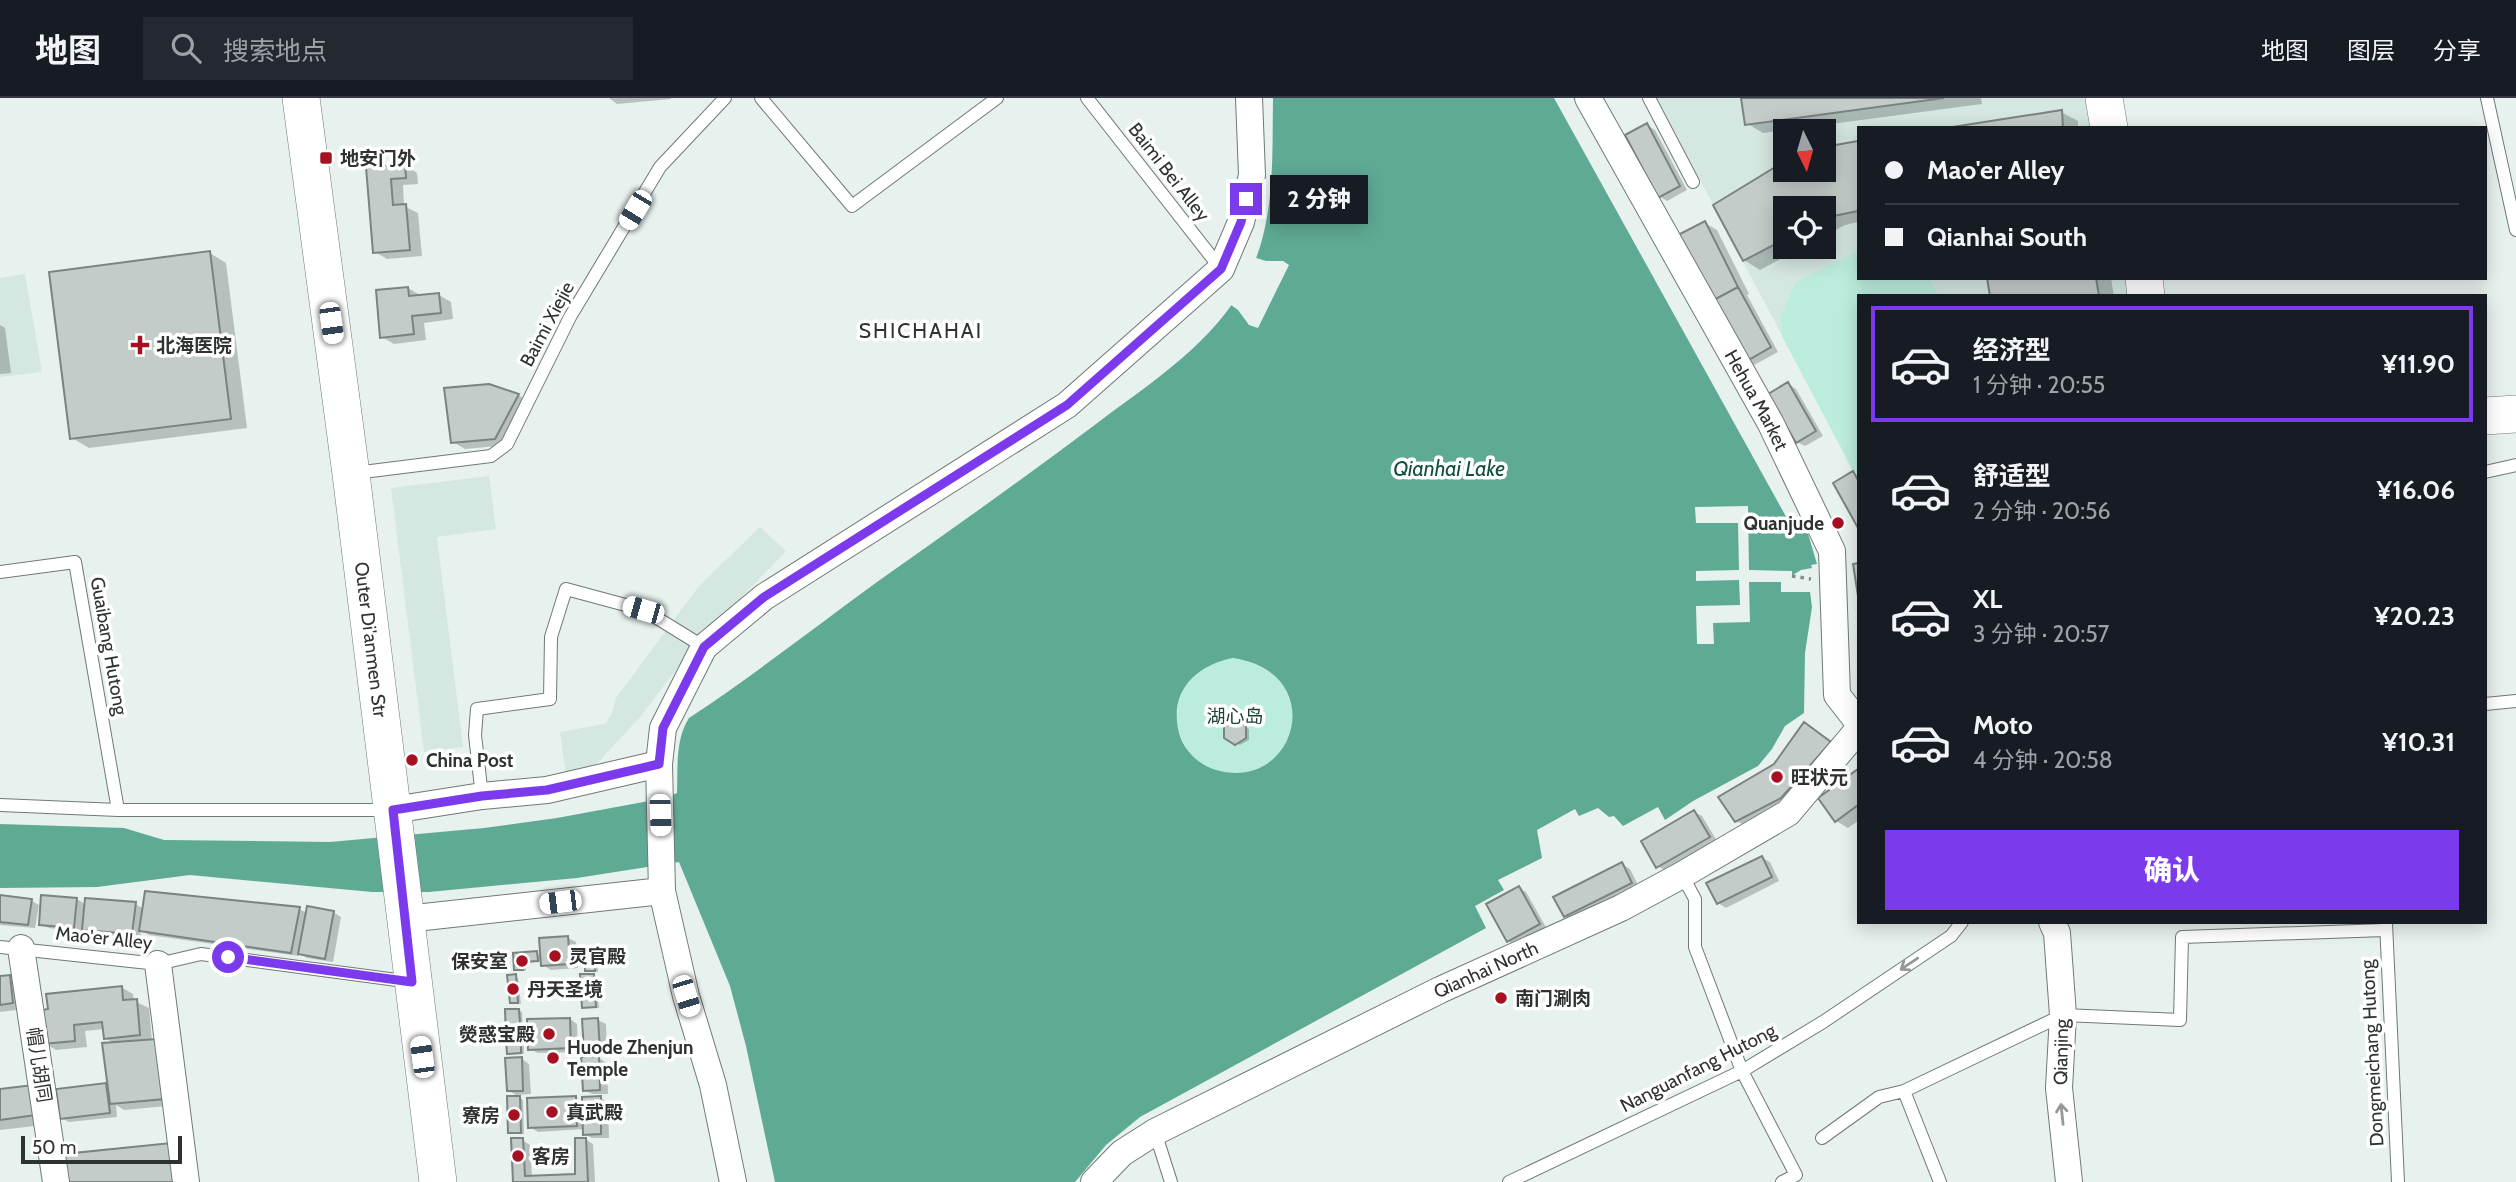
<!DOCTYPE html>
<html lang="zh">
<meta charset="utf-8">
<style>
:root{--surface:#171b24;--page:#242831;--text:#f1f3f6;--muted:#9ea1a6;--line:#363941;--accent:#7c3aed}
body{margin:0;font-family:Cabin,"Noto Sans SC",sans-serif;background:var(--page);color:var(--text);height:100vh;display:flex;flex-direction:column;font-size:26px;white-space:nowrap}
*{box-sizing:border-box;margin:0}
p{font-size:23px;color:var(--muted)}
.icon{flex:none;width:38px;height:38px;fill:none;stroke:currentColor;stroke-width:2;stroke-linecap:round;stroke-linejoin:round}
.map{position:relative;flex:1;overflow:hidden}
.sheet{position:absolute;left:1857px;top:196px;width:630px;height:630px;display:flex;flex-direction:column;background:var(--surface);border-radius:0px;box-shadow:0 4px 18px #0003}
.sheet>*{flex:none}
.top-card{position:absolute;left:1857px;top:28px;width:630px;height:154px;border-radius:0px;box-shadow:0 4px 18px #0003;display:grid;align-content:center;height:154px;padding:0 28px;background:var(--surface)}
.needle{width:46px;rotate:175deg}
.buttons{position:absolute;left:1773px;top:21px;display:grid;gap:14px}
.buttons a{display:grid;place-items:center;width:63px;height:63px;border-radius:0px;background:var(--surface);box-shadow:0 4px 18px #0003;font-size:35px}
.scale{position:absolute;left:21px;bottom:18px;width:161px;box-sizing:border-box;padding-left:7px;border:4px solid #2e3231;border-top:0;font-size:19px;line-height:24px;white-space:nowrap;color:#2e3231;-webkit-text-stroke:5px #fff;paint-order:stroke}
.end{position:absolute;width:32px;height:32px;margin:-16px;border:9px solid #7c3aed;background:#fff;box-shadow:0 0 0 4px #fff}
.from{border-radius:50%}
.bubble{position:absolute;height:49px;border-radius:0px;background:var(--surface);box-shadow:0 4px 18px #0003;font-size:23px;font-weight:800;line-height:49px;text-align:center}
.car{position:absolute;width:21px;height:42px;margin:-21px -10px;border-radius:9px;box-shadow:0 0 5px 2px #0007;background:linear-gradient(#fff 24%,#345 0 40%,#fff 0 76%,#345 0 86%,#fff 0)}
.top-card b{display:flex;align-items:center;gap:24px;height:66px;font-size:26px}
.top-card b+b{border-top:2px solid var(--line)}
.top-card i{width:18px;height:18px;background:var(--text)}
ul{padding:12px 0 0;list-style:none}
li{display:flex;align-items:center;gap:21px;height:116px;margin:0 14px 10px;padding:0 14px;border:4px solid transparent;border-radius:0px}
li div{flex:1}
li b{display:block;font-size:26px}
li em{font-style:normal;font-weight:800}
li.current{border-color:var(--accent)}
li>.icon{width:63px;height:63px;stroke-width:1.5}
.button{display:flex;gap:14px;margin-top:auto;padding:14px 28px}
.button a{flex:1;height:80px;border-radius:0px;background:var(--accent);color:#fff;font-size:28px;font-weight:800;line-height:80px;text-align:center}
header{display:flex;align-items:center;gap:42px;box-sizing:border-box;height:98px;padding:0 35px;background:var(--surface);border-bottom:2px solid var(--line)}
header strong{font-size:33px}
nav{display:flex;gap:38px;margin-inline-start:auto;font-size:24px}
.search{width:490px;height:63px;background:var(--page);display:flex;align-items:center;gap:18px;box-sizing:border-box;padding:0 24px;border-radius:0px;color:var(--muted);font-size:26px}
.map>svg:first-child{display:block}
.built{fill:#d5e7e1;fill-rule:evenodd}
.green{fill:#bcecdd}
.water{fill:#5faa95;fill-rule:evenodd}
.pier{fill:#e7f1ed}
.shadow{fill:#0003}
.building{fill:#c3ccc9;stroke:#7a8380;stroke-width:2}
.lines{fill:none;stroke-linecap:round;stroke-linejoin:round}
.lane-casing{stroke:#707976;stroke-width:14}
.street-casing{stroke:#707976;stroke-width:28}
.secondary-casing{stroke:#707976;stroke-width:38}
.path{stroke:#848b89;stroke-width:3.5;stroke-dasharray:3.5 5;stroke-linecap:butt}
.lane{stroke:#fff;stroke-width:12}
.street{stroke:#fff;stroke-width:26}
.secondary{stroke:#fff;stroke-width:37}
.oneway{stroke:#969898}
.route{stroke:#7c3aed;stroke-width:9}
.poi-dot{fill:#a71020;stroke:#fff;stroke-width:2.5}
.labels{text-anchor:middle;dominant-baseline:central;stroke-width:7;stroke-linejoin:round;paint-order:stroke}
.poi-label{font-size:19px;font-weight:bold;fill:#2e3231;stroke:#fff;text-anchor:start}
.street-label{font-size:19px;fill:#2e3231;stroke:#fff}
.park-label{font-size:19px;fill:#1d4037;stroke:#fff}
.neighbourhood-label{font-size:21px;letter-spacing:2px;fill:#2e3231;stroke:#fff}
.water-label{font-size:21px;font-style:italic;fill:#0e4f40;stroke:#fff}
</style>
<header>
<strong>地图</strong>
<div class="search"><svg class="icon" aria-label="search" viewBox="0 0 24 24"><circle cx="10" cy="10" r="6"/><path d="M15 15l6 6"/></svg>搜索地点</div>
<nav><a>地图</a><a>图层</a><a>分享</a></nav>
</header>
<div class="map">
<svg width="2516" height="1084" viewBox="0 0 2516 1084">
<rect width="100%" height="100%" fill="#e7f1ed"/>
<path class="built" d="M1657 0H2094L2099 30H1858V180H2126L2129 198H1858V382ZM1785 33H1824V72H1785ZM1785 110H1824V149H1785Z
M25 176 42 274 0 279V180Z
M489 378 496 431 437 439 463 649 424 654 391 390Z
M760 429 786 453 691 552 641 618 590 673 566 676 560 634 605 626 612 615 616 600 699 488Z"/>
<path class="green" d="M1858 153V180H1929L1939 198H1858V382L1782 238 1781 217 1796 184Z
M1177 618a58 58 0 1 1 116 0a58 58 0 1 1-116 0Z"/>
<path class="water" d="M1273 0H1554L1789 424 1803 419 1817 466 1811 467 1812 470 1801 472 1781 484V494H1810L1812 509 1805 555 1804 615 1785 628 1772 651 1758 668 1693 703 1665 722 1658 709 1623 728 1614 718 1609 719 1598 710 1579 718 1575 711 1537 732 1542 760 1498 782 1504 792 1475 808 1486 830 1140 1019 1106 1047 1075 1084H775L746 948 730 888 679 764 577 780 429 794H372L190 777 97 789 0 790V726L124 730 164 742 330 744 484 730 557 720 665 700 677 695C678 670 675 642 689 620 753 578 815 529 877 484 951 432 1024 380 1096 326 1150 285 1216 244 1247 181 1276 124 1272 62 1273 0ZM1233 560C1330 574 1297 695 1216 672 1201 668 1187 655 1181 641 1166 598 1192 568 1233 560Z"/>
<path class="pier" d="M1253 159 1266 163H1283L1289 167 1258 230 1249 227 1238 212 1228 205 1243 181Z
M1748 408 1749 472 1792 473V482L1788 484H1749L1750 524 1713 525 1714 546H1697L1696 508 1740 507 1739 482 1696 483V473L1739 472 1738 425H1696L1695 409Z"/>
<path class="shadow" d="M609 0H671V1L617 6Z
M1743 0H1981L1982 6 1763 35 1746 25Z
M2061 14 2078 23V30H1957Z
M1647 27 1655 32 1687 92 1667 103 1659 98Z
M1858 45V124L1845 127 1824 138V110H1785V149H1803L1760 172 1744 162 1785 65V72H1824V51Z
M405 67 417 75 418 86 403 87 404 108 418 115 422 158 387 161 375 154 368 71Z
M1705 125 1717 132 1749 196 1747 197 1778 254 1754 267 1746 262Z
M210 155 226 165 247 330 89 350 72 340Z
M1989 180H2111L2114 198H1992Z
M408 190 420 197H439L451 204 453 221 424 225 426 242 394 246 382 239Z
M0 227 5 230 11 275 0 276Z
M1788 286 1796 291 1823 338 1805 348 1797 344Z
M518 297 530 304 508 347 465 351 453 344Z
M1853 375 1858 378V427L1835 386Z
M1235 623 1249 631V642L1240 647 1226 639Z
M1816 634 1842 652 1749 730 1737 723 1721 700 1775 668Z
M1858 674V723L1848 730 1836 723 1820 701Z
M1694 714 1702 718 1717 743 1666 773 1658 768Z
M1762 760 1770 764 1779 783 1726 810 1718 805Z
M1622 766 1630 771 1639 789 1573 823 1565 818Z
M1519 790 1526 794 1547 831 1516 848 1508 843Z
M0 799 32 803 39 807 35 830 0 827Z
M43 799 77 801 86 807 135 806 144 811H299L307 815 333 814 341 819 333 864 307 860 299 855V858L149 837 141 832 140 840 92 836 82 830 81 834 49 830 41 826Z
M568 840 576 844 577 854 594 853 597 855 598 874 587 872V862H577L578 870 551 872 543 867V863L525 865 526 873 516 871 515 857 537 855 542 858Z
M594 877 597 879 599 910H587L584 908Z
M10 878 22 885 24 911 0 914V880Z
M515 878 518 880 521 906 511 904Z
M121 889 133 896 134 903 149 910 152 943 177 1007 124 1012 116 1007 117 1019 69 1024 61 1020 106 987 110 989 116 946 105 940 104 931 85 933 87 949 56 952 44 945Z
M519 913 522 914 524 956H512L508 954Z
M570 921 577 926 578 954 538 955 530 951Z
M598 922 606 926 607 956 594 957 607 965 608 996H592L584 992 598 960 586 953Z
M522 961 529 966 531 996 516 997 508 992Z
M0 993 52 1026 0 1032Z
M520 1000 523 1002 524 1036H513L510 1034Z
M575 1000 584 1005 600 1000 608 1004 609 1040H592L584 1036V1031L538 1034 530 1029Z
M585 1041 593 1046 595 1084H515L522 1042 530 1047 532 1079 576 1078Z"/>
<path class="building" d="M1741 0H1944L1745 27Z
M2062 12 2063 30H1946Z
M1647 25 1680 88 1658 100 1625 37Z
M1858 43V113L1824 120V110H1785V141L1743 163 1713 107 1785 63V72H1824V49Z
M405 66 406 80 391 81 393 107 406 106 410 152 373 155 366 69Z
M1705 123 1738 189 1712 203 1678 137Z
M210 153 231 321 70 341 49 174Z
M1987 180H2096L2099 198H1990Z
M408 189 409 198 439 195 441 215 412 218 414 236 380 240 376 192Z
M1738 189 1771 249 1745 264 1712 203Z
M1788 284 1816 333 1796 345 1768 296Z
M489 286 519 296 495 341 451 345 444 290Z
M1853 373 1858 382V430L1833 385Z
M1858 465V498L1853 466Z
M1235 621 1246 628V640L1235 647 1224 640V628Z
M1804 624 1831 644 1781 700 1735 724 1718 699 1774 666Z
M1858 671V707L1835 724 1818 700Z
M1694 712 1710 739 1656 770 1641 743Z
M1762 758 1772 779 1717 806 1706 785Z
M1622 764 1632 785 1564 819 1553 799Z
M1519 788 1540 826 1507 844 1486 806Z
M145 793 300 809 291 855 139 833Z
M0 797 32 801 28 827 0 824Z
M41 797 77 800 74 830 39 827Z
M85 800 136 804 132 836 82 832Z
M307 808 334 813 325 861 298 856Z
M568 838 570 866 541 868 539 840Z
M594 852 595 873H585V861H571V853Z
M537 853 538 863 522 864 523 872H514L513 855Z
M516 876 518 905H510L507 877Z
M580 876H594L596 909 582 910Z
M10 877 13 905 0 907V878Z
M122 888 123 902 137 901 140 937 104 941 102 924 74 927 75 943 42 946 38 913 48 911 46 896Z
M505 911H519L521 941 506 942Z
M570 920 571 950 528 952 527 921Z
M598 920 600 953 584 954 582 921Z
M157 941 165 1001 110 1006 102 945Z
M521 941V955L507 956 506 942Z
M599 958 600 992 583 993 581 959Z
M522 959 523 993H507L505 960Z
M106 985 110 1015 60 1021 56 991Z
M33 987 36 1017 0 1022V991Z
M507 998H520L521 1035H508Z
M576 998 577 1028 528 1030 527 1000Z
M601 998V1036L583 1037 582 999Z
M511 1040H523L525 1078 575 1076V1040H586L588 1084H513Z
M171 1045 174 1084H68L64 1056Z"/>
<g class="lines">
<defs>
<path id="lane" d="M761 0 852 108 997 0
M1087 0 1221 171
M1649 0 1693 84
M2487 0 2516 132
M2485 374 2516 367
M355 375 491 358 507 346 570 219 660 69 725 0
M0 474 75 464 118 712
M2485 606 2516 603
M482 698 475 637 477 611 550 601 551 539 566 491 644 512 704 549
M0 707 118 712H388
M1682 777 1695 801V849L1742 973 1796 1077 1782 1084
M2386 825 2398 1084
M0 849 158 866 201 856 412 884
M1155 1034 1171 1084
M1822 1040 1879 999 1904 993
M1509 1084 1742 973 1823 924 1951 838 1962 824
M1940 1084 1904 993 2063 917 2180 922 2182 839 2385 832"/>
<g id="street">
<path id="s1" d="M1588 0 1771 326 1832 453 1837 597 1858 624"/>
<path d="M393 712 482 698 547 692 659 666"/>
<path d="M406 821 662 793"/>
<path d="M2052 824 2057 835 2063 917 2059 990 2069 1084"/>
<path d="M21 850 56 1084"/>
<path d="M158 866 186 1084"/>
<path d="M733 1084 713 987 686 898 662 793 659 666 663 630 704 549 764 499 1067 307 1221 171 1241 124 1252 77 1249 0"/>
<path id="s2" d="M1094 1084 1122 1055 1155 1034 1440 892 1621 810 1682 777 1788 715 1858 632"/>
</g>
<g id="secondary">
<path id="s3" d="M301 0 351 376 438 1084"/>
<path d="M2104 0 2109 30"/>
<path d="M2144 180 2146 198"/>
<path d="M2485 318 2516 316"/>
</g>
</defs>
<use href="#lane" class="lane-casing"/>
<use href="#street" class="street-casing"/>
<use href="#secondary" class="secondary-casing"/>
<path class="path" d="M1792 478 1811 481"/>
<use href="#lane" class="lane"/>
<use href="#street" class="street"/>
<use href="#secondary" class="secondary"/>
</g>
<defs><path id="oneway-shaft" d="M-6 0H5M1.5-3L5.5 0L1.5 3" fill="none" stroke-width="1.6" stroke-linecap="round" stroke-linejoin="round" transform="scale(1.75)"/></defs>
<g class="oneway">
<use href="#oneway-shaft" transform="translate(1909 866) rotate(146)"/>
<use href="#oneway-shaft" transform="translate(2062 1016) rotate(-96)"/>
</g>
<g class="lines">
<path class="route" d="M228 859 412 884 393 712 482 698 547 692 659 666 663 630 704 549 764 499 1067 307 1221 171 1241 124 1246 101"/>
</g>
<g class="poi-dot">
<rect x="319" y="53" width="14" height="14" rx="3.5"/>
<path d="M136.5 236.5h7v7h7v7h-7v7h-7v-7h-7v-7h7z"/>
<circle cx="1838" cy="425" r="7"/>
<circle cx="412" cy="662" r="7"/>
<circle cx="1777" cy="679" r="7"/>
<circle cx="555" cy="858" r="7"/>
<circle cx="522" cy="863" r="7"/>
<circle cx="513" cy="891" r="7"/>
<circle cx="1501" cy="900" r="7"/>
<circle cx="549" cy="936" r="7"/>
<circle cx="553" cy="960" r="7"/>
<circle cx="552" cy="1014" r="7"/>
<circle cx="514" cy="1017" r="7"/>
<circle cx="518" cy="1058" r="7"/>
</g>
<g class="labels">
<g class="poi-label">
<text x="340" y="60">地安门外</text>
<text x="156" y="247">北海医院</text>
<text x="1824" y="425" text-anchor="end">Quanjude</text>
<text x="426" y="662">China Post</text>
<text x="1791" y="679">旺状元</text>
<text x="569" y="858">灵官殿</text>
<text x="508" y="863" text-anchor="end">保安室</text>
<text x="527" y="891">丹天圣境</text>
<text x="1515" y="900">南门涮肉</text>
<text x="535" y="936" text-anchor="end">熒惑宝殿</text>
<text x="567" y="949">Huode Zhenjun<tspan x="567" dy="22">Temple</tspan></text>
<text x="566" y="1014">真武殿</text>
<text x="500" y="1017" text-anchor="end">寮房</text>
<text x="532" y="1058">客房</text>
</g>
<g class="street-label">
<text transform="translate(1169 74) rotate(52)">Baimi Bei Alley</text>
<text transform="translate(547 226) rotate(-62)">Baimi Xiejie</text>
<text stroke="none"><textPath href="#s1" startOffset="346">Hehua Market</textPath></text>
<text stroke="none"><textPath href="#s3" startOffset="546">Outer Di'anmen Str</textPath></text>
<text transform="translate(109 548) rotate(80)">Guaibang Hutong</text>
<text transform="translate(104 840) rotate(6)">Mao'er Alley</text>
<text stroke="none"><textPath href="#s2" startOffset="448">Qianhai North</textPath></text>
<text transform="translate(2061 954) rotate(-89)">Qianjing</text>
<text transform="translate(2372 955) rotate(-93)">Dongmeichang Hutong</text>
<text transform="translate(39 967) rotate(81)">帽儿胡同</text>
<text transform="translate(1698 970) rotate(-27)">Nanguanfang Hutong</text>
</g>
<g class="park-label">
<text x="1235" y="618">湖心岛</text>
</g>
<g class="neighbourhood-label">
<text x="921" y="232">SHICHAHAI</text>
</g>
<g class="water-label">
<text x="1449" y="370">Qianhai Lake</text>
</g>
</g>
</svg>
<div class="buttons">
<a><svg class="needle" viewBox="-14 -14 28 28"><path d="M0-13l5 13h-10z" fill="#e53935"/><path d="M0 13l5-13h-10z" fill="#9ea1a6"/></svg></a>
<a><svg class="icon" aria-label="locate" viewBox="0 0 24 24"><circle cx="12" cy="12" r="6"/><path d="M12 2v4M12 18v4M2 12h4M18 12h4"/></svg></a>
</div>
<div class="scale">50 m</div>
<i class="end from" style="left:228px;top:859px"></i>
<i class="end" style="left:1246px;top:101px"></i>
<div class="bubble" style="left:1270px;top:77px;width:98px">2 分钟</div>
<i class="car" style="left:635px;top:112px;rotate:211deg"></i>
<i class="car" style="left:331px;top:225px;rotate:172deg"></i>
<i class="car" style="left:643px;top:512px;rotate:286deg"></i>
<i class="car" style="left:660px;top:717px;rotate:178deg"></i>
<i class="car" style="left:560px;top:804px;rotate:263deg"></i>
<i class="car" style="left:686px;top:898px;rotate:163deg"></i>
<i class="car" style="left:422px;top:959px;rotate:352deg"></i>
<div class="top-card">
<b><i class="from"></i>Mao'er Alley</b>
<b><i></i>Qianhai South</b>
</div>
<section class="sheet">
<ul>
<li class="current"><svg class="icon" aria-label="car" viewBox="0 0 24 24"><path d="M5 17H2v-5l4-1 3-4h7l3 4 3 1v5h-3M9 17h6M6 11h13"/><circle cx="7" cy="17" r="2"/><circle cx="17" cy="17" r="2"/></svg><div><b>经济型</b><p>1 分钟 · 20:55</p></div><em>¥11.90</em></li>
<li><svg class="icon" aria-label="car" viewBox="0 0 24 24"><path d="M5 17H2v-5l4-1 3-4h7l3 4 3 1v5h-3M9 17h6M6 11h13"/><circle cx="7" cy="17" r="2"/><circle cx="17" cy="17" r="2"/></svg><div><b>舒适型</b><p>2 分钟 · 20:56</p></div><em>¥16.06</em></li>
<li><svg class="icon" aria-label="car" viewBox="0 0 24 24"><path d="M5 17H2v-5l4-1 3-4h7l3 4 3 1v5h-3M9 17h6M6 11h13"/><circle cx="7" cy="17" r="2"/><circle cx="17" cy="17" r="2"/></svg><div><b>XL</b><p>3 分钟 · 20:57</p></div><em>¥20.23</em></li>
<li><svg class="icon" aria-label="car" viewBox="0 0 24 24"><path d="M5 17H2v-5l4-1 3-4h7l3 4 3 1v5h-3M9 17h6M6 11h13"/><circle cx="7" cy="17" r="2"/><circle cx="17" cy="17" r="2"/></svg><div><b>Moto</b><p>4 分钟 · 20:58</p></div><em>¥10.31</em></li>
</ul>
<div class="button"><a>确认</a></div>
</section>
</div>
